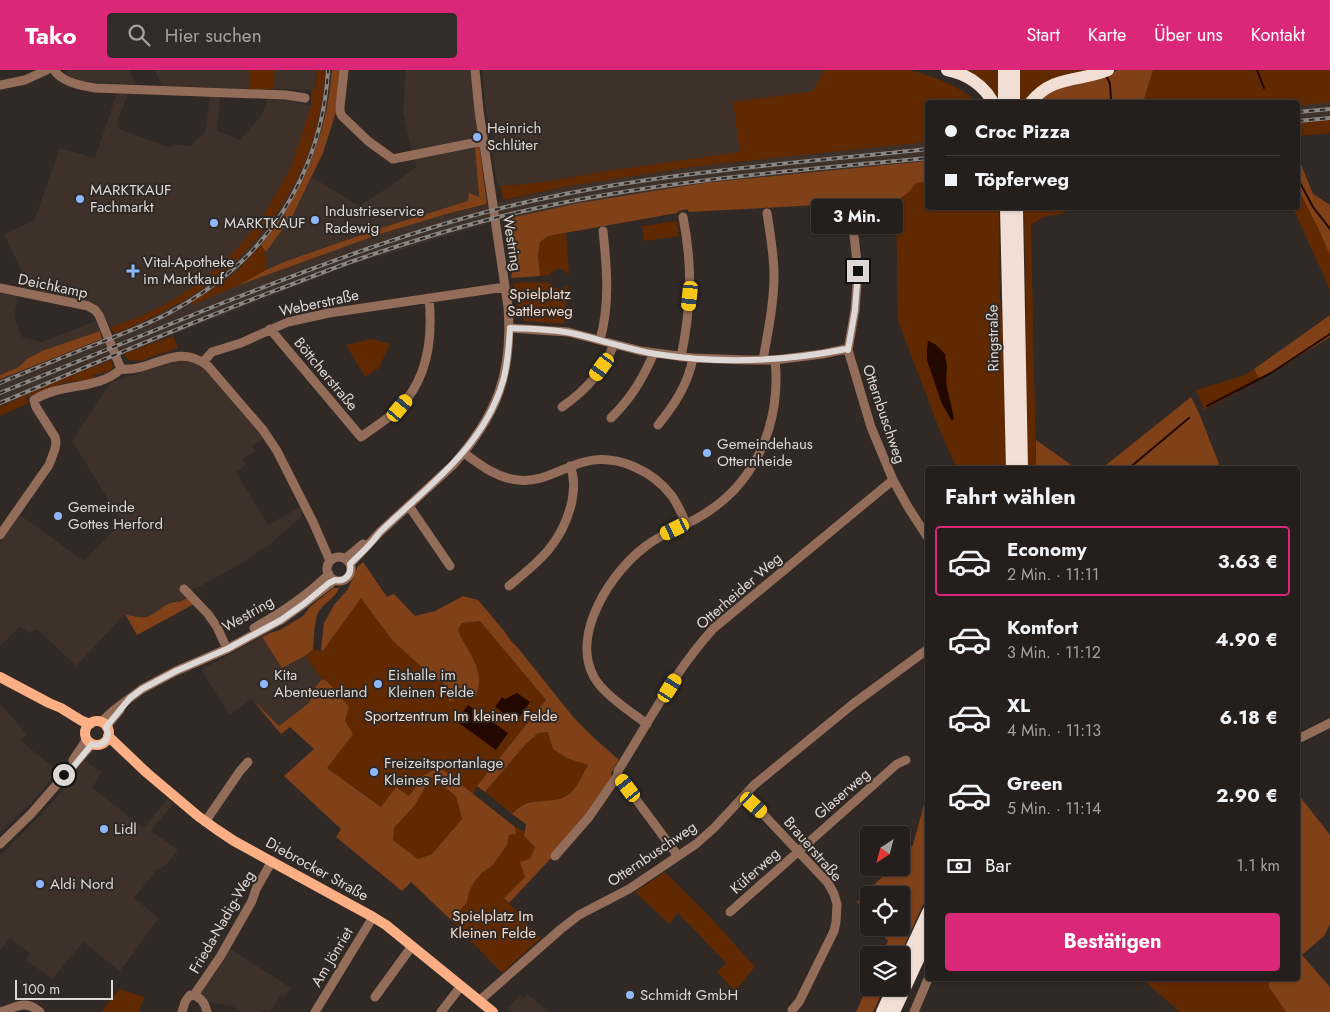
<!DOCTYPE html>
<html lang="de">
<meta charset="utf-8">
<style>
:root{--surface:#241f1c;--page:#302c29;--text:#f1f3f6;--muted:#a3a2a3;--line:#413d3b;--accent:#db2777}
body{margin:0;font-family:Jost,sans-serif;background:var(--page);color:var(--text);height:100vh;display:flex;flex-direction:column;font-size:19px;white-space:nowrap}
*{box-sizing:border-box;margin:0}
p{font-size:16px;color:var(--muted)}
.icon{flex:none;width:28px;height:28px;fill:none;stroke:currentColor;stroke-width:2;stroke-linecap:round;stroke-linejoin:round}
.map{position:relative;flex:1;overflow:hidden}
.side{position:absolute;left:925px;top:396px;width:375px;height:515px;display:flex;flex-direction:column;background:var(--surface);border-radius:5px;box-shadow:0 1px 4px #0004,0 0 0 1px var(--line)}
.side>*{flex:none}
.top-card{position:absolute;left:925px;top:30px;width:375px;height:110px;border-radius:5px;box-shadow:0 1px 4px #0004,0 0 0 1px var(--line);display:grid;align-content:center;height:110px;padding:0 20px;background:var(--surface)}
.needle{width:32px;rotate:216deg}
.fabs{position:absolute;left:860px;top:756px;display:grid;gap:10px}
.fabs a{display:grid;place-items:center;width:50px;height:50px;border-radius:5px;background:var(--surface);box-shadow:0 1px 4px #0004,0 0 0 1px var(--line);font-size:25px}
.scale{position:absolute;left:15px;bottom:12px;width:98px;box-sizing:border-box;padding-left:5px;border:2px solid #ddd8d5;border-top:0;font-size:14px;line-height:18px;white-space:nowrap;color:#ddd8d5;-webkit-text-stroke:4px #302925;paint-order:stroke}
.end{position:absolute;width:22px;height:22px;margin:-11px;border:6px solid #ddd8d5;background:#111;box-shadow:0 0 0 2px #111}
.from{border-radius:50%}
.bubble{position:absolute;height:35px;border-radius:5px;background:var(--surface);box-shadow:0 1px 4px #0004,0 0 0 1px var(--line);font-size:16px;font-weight:700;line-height:35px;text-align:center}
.car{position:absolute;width:15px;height:30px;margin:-15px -8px;border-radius:6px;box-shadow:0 0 4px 1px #0007;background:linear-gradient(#f5c518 24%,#345 0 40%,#f5c518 0 76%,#345 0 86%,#f5c518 0)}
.top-card b{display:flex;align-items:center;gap:18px;height:48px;font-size:19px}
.top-card b+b{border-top:1px solid var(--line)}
.top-card i{width:12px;height:12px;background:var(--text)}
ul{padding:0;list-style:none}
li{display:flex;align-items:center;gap:15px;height:70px;margin:0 10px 8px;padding:0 10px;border:2px solid transparent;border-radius:5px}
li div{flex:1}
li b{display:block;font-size:19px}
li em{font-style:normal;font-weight:700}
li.selected{border-color:var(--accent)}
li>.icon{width:45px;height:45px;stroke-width:1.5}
h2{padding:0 20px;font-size:22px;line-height:60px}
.pay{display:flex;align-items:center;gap:12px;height:55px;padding:0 20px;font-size:19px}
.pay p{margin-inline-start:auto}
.action{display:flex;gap:10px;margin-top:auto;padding:10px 20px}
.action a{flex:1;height:58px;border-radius:5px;background:var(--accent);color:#fff;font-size:20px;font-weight:700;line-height:58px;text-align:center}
header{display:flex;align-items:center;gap:30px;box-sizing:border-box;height:70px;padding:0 25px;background:var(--accent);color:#fff}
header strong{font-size:24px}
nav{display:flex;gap:28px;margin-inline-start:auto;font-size:18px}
.search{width:350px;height:45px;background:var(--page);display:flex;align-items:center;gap:12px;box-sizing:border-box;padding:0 18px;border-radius:5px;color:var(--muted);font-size:19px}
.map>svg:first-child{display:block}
.built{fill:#3e312a}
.green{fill:#602902}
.forest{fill:#804119;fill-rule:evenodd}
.water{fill:#220800}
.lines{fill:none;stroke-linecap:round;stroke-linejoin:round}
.stream{stroke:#220800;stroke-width:2}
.minor{stroke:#936d59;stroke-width:9}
.major{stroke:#fcaf85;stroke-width:10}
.highway{stroke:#f1ded4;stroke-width:12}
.rail-casing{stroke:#8c8683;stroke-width:4}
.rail{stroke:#302925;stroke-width:2;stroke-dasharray:5.5;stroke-linecap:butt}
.route{stroke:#ddd8d5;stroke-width:6}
.poi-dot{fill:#8eb8fd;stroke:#302925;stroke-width:2}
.labels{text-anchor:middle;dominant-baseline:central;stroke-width:4;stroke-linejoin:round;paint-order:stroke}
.poi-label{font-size:15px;fill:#ddd8d5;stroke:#302925;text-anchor:start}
.street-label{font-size:15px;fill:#ddd8d5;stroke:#302925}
.park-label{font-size:15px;fill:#f1dacd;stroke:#302925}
</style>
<header>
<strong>Tako</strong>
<div class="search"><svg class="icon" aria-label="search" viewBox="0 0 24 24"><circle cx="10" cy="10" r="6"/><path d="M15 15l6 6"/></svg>Hier suchen</div>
<nav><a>Start</a><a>Karte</a><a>Über uns</a><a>Kontakt</a></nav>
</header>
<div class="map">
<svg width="1330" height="942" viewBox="0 0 1330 942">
<rect width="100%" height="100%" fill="#302925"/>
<path class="built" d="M67 0H129L137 15 84 11 72 9 68 6 66 3Z
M155 0H250V19L162 16Z
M275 0H317L315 20 274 19Z
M326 0H332L330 18 325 45 316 80 302 113 285 143 261 175 238 200 192 234 237 216 380 164 450 143 575 115 699 96 927 72V91L704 113 579 133 486 154 347 196 52 313 0 337V309L102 269 148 249 176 235 254 172 275 146 293 117 318 50Z
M406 0H470L478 66 474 67 479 128 381 158 266 200V182L293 145 312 107 359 136 395 113 416 97 403 43Z
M482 0H824L813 21 733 32 741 82 607 101 544 112 500 116 497 113 491 74 493 72V65L492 59 489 57 485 34Z
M117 23H128L117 53 119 59 171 78 173 74 192 76 197 69 204 65 206 57 210 26H220L217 61 240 70 262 45 268 28 285 29 311 36 290 99 264 145 242 173 217 198 191 218 168 233 144 245 110 257 103 241 92 233 30 219 4 164 34 151 60 78 95 88Z
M1330 32V50L1298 53V35Z
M0 223 18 227 14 247 22 267 42 272 96 251 100 261 42 281 27 289 19 297 0 305Z
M183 290 192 291 204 297 264 368 252 376 255 381 243 389 246 395 236 402 268 455 300 437 303 445 269 475 237 496 191 521 187 528 180 532 174 531 147 547H134L125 544 76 596 37 559 29 563 19 557 0 576V474L20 445 84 491 122 452 72 371 111 312 125 308 168 293Z
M262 567 282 598 305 586 322 609 314 619 309 633 279 656 252 629 230 645 201 600Z
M0 633 26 664 21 671 57 700 37 727 0 762Z
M85 690 92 696 102 701 92 718 144 758 168 728 173 733 151 761 178 780 165 797 163 796 160 799 158 798 134 828 159 848 120 901 83 872 52 909 26 890 30 883 10 868 0 881V785L45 741 66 716 67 711Z
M229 878 291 918 285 927 281 925 270 942H267L263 940 261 942H241L232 936 206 932 200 925 219 890Z
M527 924 549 942H511L507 939 520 925 524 928Z"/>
<path class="green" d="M250 0H275L274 19H250Z
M317 0H326V2C322 30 318 58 308 85 288 136 248 187 203 218 176 237 145 251 115 264L110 257 144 245 168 233 191 218 217 198 242 173 264 145 290 99 311 36V20H315Z
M824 0H910L933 7 954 16 967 24 977 32H928L927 72 699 96 575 115 503 130 500 116 544 112 607 101 740 82 733 32 813 21Z
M958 0H1000V32Z
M1018 0H1096L1027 32H1018Z
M1153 0H1330V32L1298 36V32H1143Z
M1330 50V63L1298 66V53Z
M1298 87 1313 124 1330 135V220L1293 138H1298Z
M927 112 928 138H999L1000 227 1006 291 1008 399H957L938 356 898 251 896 131 908 123 916 113Z
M1024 138H1073L1061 144 1043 147 1031 155 1036 394 1032 399H1027L1024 284 1026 250Z
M677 151 679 166 644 171 642 156Z
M566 163 569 204H568C562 197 554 197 550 205L540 206 538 186 540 172 548 166Z
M261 175 266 182V200L237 216 192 235 193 231 219 215 238 200Z
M549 212C554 220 562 221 568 214L564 254 525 251 520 246 513 213Z
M173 266 178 278 139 291 130 290 123 284Z
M372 269 390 274 379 298 365 307 346 275Z
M111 290 113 297 110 301 93 305 94 309 63 313 26 328 29 333 0 346V337L52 313Z
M1254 299 1260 310 1204 340 1196 320 1245 305Z
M361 528 392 570 458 560 462 553 480 551 546 630 477 716 473 724 439 697 423 706 409 726 396 717 382 737 326 697 352 664 345 651 328 611 322 609 305 586 313 579 323 581Z
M548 662 569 689 588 694C583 703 576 720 568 725 550 737 532 723 512 744L485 722 523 677 538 663Z
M431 707 456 726 462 750 432 784 418 789 393 770 394 758 415 735Z
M515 757 524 761V766L535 777 530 790 525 807 504 828 541 868 502 903 452 851 467 832 469 822 474 812 483 802 492 796 509 765 515 764Z
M665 802 712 849 755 897 735 921 717 902 726 893 678 843 669 854 635 822Z
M1142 909H1268L1269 917 1286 942H1180Z
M120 919 144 927 139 942H101Z"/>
<path class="forest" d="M332 0H340L335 45 323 83 293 145 266 182 261 175C302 125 327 65 332 0Z
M1117 0H1153L1143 32H1035L1053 18 1112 3Z
M478 66 487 134 450 143 380 164 237 216 266 200 284 192 381 158 468 131 469 123 479 127 474 67Z
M1298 87 1313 124 1330 135V185L1319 160 1298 118Z
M927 91V112L916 113 908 123 896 131 689 142 687 139 679 141 677 143 548 166 540 172 538 186 540 206 511 208 512 202 506 149 579 133 704 113Z
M1330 245V267L1260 310 1254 299Z
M100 261 102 269 0 309V305L19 297 27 289 42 281Z
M1191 327 1199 343 1221 399H1101Z
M1036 370 1077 399H1032L1036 394Z
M363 492 387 527 394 524 415 546 435 541 463 526 478 530 505 562 511 571 518 578 574 648 594 668 619 690 611 703 612 707 584 749 554 785 509 833 504 828 525 807 520 792 530 789 535 777 524 766 526 754 512 744C531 723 549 737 568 725 576 720 583 703 588 695L569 689 553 679 548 662 538 663 523 677 485 722 477 716 546 630 480 551 462 553 458 560C464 576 479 592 479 610 480 615 477 621 476 626L460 624 450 632 445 623V614L427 602 392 570 361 528 323 581 321 580 324 553 334 535 348 519 358 496Z
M333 518H339C336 528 323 533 318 543 314 553 314 568 313 579L305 586 282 598 262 567 270 563 280 560 303 546 310 537Z
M187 528 194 534 137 565 125 544C131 546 139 548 146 547 158 544 166 530 180 532Z
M322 609 327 611 349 637 345 651 353 664 327 698 381 737 396 717 409 726 423 706 439 697 515 757 516 764 509 765 507 775 492 796 483 802 474 812 469 822 467 832 452 851 411 812 402 821 336 767 341 759 284 706 314 679 290 657 281 664 252 629 279 656 309 633 314 619ZM431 707 456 726 462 749 432 784 418 789 393 770 394 758 415 735Z
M927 723V826L900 885H882L888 871 877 858H901V825H869V847L857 832 891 798H901V787L913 775Z
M1298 724 1330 765V854L1324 866 1302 885 1330 917V942H1286L1269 917 1268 909H1298Z
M869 913V918H884L873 942H856Z"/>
<path class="water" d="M928 271 935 274 945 284 947 296 946 313 954 348 952 351 942 334 927 290V278Z
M517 623 530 632 516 652 495 637 502 627 505 629Z
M468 635 508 663 496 680 456 651Z"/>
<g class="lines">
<path class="stream" d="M1257 0 1264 18
M1107 7 1110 14 1111 30 1109 32
M1298 109 1313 137 1330 159
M1207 336 1271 303 1330 264
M1128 399 1189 348"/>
<path class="minor" d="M54 0C63 13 80 15 95 18L286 25 305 28
M344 0 340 37V42L342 46 368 71 393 89 483 71
M0 15 25 10 47 0
M851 139 858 201 855 240 848 280 871 357 893 410 908 437 928 468
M0 218 88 236 95 240 99 245 121 299
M510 258 568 262 641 281 693 288 746 290H775L822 284 846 279 848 280
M270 259 361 367C373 358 387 350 398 339 428 310 433 268 429 228
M600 270C610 234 607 198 603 161
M681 287C691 238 693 197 683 147
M763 290C768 262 774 233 774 205 774 184 770 163 767 143
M203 292 212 282 241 273 288 252 329 243 505 217
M121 299C153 302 177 271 208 296L263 360 277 381 313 452 330 491
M562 337C585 321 604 301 614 274
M611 348C632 327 642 310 654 283
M658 355C675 334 688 314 693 288
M464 383C480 395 497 408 518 410 542 413 561 398 584 392 616 383 653 401 672 426 678 435 682 444 686 453
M409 436 450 496
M0 465 49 395 55 379 56 372 55 367 36 337 34 330C61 312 97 321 121 299
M327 499a12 12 0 1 1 24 0a12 12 0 1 1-24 0Z
M345 489 363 474
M350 494 380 462 453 395C497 345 513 304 508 237L479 41 475 0
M509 516C540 491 563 472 572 431 574 418 575 408 570 396
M184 519 208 544 217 557 227 579
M254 558C281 543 307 526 329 504
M101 652 114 640 142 619 176 601 227 579 281 550 305 533 335 510
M647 654C631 642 603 624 594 607 570 564 612 501 646 476 661 464 679 458 696 449 710 441 724 431 735 419 767 384 780 336 775 290
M106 657 120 640
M1298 669 1330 653
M73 690 87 669
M618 705 678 786
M744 726 763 744 828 813 834 824 837 834 836 852 834 861 799 932 792 940
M205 752 240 701 248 692
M0 774 31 744 92 674
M555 786 589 747 618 705V701L621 696C650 650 676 599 714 558L893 410
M730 842 897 694 906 690
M194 925 220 887 252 831 256 819 272 791
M375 927 412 876
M479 931 561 859 579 845 629 819 696 774 714 758 754 715 853 634 928 579
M0 942C17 937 25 929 40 942
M182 942 185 932 190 925C200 925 205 933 207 942
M315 942 373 847
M441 942 461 916
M914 942 928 909"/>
<path class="major" d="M0 607 49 633 61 638 82 651 90 654
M85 663a12 12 0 1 1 24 0a12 12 0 1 1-24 0Z
M108 666 147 703 198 746 216 759 234 771 373 847 386 855 493 942"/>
<path class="highway" d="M947 0C967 4 983 15 993 32
M1004 0V32
M1014 0V32
M1031 32C1053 5 1079 12 1108 0
M1006 138 1012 399
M1017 138 1022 399
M901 900 928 842
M882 942 893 918
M894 942 928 868"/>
<defs>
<path id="rail" d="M1298 42 1330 39
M1298 51 1330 48
M0 313C33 299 66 286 99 273 122 264 146 255 169 243 191 231 213 217 232 200 290 151 324 76 328 0
M0 323C75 292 150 262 225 232 318 196 412 160 510 136 647 103 788 94 928 79
M0 333C91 295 182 256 274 221 301 211 328 200 356 190 409 172 464 155 519 142 653 111 791 101 928 88"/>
</defs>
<use href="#rail" class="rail-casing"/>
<use href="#rail" class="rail"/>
</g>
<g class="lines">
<path class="route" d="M64 705 74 696 92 674C104 677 111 668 106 657L130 628 142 619 176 601 227 579 281 550 305 533 329 513 335 510C345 512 352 505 350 494 357 487 365 480 371 473 375 469 378 464 381 461 428 416 484 377 503 311 508 294 509 276 510 258 530 259 551 259 571 263 599 269 627 279 656 284 720 294 782 292 846 279L848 280 855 240 858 201"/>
</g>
<g class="poi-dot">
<circle cx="477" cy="67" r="5"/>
<circle cx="80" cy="129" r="5"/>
<circle cx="315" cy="150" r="5"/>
<circle cx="214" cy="153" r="5"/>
<path d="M130.5 193.5h5v5h5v5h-5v5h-5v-5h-5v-5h5z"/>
<circle cx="707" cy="383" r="5"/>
<circle cx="58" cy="446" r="5"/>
<circle cx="264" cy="614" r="5"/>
<circle cx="378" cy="614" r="5"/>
<circle cx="374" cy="702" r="5"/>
<circle cx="104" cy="759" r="5"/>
<circle cx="40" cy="814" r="5"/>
<circle cx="630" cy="925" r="5"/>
</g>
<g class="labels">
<g class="poi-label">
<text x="487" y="58">Heinrich<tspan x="487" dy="17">Schlüter</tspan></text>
<text x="90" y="120">MARKTKAUF<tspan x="90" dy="17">Fachmarkt</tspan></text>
<text x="325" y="141">Industrieservice<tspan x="325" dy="17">Radewig</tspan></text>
<text x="224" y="153">MARKTKAUF</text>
<text x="143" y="192">Vital-Apotheke<tspan x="143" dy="17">im Marktkauf</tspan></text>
<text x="717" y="374">Gemeindehaus<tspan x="717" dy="17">Otternheide</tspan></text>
<text x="68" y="437">Gemeinde<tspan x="68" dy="17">Gottes Herford</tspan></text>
<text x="274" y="605">Kita<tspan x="274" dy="17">Abenteuerland</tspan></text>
<text x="388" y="605">Eishalle im<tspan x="388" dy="17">Kleinen Felde</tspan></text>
<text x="384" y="693">Freizeitsportanlage<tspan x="384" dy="17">Kleines Feld</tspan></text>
<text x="114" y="759">Lidl</text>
<text x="50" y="814">Aldi Nord</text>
<text x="640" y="925">Schmidt GmbH</text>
</g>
<g class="street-label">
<text transform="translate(512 173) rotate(81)">Westring</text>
<text transform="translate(53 216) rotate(12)">Deichkamp</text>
<text transform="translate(319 233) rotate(-12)">Weberstraße</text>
<text transform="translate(993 268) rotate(-91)">Ringstraße</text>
<text transform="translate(326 304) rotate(50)">Böttcherstraße</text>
<text transform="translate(884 344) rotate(71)">Otternbuschweg</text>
<text transform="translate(739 521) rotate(-41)">Otterheider Weg</text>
<text transform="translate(248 544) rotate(-30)">Westring</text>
<text transform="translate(842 724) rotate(-41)">Glaserweg</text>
<text transform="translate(813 779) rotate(49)">Brauerstraße</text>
<text transform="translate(652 784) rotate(-34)">Otternbuschweg</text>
<text transform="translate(317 799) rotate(29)">Diebrocker Straße</text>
<text transform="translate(755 801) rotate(-42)">Küferweg</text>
<text transform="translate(222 852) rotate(-60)">Frieda-Nadig-Weg</text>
<text transform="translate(332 887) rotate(-59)">Am Jönriet</text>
</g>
<g class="park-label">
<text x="540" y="224">Spielplatz<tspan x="540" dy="17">Sattlerweg</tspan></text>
<text x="461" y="646">Sportzentrum Im kleinen Felde</text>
<text x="493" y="846">Spielplatz Im<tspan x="493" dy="17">Kleinen Felde</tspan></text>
</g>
</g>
</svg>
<div class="fabs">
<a><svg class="needle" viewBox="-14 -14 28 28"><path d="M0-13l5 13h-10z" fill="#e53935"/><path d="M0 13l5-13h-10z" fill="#a3a2a3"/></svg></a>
<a><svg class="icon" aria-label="locate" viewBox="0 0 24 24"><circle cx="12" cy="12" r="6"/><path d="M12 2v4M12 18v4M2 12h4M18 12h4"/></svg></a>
<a><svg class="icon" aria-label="layers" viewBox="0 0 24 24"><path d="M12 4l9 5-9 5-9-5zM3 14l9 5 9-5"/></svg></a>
</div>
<div class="scale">100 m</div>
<i class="end from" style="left:64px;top:705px"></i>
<i class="end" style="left:858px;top:201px"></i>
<div class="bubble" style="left:811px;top:129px;width:92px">3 Min.</div>
<i class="car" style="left:690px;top:226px;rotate:186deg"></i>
<i class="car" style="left:602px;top:297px;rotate:216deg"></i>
<i class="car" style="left:400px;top:338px;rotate:40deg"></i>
<i class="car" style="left:675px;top:459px;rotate:244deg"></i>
<i class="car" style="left:670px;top:618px;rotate:32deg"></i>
<i class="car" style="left:628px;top:718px;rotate:323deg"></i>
<i class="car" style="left:754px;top:735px;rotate:132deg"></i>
<div class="top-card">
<b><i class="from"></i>Croc Pizza</b>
<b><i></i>Töpferweg</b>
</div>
<section class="side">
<h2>Fahrt wählen</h2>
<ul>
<li class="selected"><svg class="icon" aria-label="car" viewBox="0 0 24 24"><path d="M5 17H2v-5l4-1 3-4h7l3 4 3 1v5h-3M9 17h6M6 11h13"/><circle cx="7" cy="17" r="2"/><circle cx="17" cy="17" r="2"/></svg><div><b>Economy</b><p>2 Min. · 11:11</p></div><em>3.63 €</em></li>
<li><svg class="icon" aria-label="car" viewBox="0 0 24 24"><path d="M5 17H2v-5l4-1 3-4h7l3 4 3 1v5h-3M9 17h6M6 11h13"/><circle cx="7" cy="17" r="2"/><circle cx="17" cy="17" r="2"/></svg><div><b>Komfort</b><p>3 Min. · 11:12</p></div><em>4.90 €</em></li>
<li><svg class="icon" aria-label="car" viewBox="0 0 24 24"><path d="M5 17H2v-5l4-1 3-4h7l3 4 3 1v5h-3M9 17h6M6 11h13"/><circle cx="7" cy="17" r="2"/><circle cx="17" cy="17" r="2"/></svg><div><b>XL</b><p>4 Min. · 11:13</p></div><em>6.18 €</em></li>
<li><svg class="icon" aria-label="car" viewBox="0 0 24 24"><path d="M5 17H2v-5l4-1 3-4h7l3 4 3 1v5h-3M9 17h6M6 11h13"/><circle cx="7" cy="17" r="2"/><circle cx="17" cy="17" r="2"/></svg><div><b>Green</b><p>5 Min. · 11:14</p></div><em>2.90 €</em></li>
</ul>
<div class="pay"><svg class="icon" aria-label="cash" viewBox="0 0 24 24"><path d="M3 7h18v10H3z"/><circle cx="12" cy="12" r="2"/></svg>Bar<p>1.1 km</p></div>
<div class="action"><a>Bestätigen</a></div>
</section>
</div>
